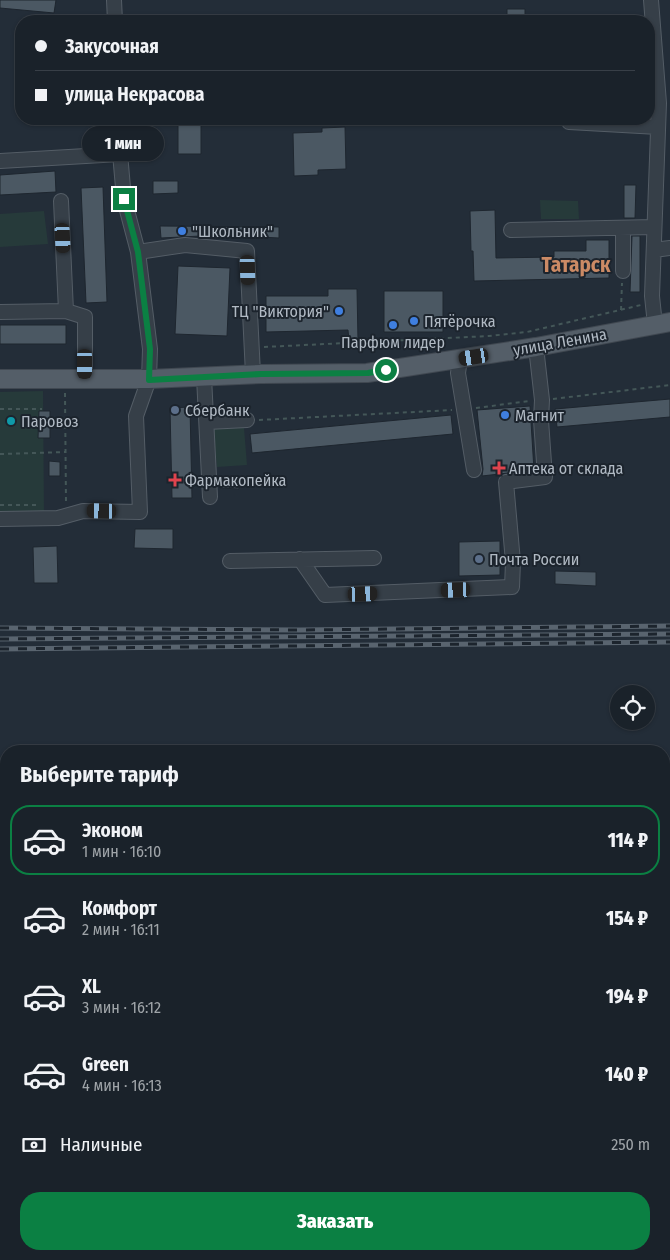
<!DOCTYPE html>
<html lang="ru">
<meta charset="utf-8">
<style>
:root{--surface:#1a222a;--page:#232a32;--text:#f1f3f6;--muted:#9fa4a8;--line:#383f47;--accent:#0b8043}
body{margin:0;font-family:"Fira Sans Condensed",sans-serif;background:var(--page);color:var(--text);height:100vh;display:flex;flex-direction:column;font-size:19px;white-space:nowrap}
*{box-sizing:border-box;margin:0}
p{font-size:16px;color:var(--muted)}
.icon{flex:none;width:28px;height:28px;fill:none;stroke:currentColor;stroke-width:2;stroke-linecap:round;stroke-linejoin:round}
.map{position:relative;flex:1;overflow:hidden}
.panel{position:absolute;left:0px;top:745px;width:670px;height:515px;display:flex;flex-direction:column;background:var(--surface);border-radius:20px 20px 0 0;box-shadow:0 1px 4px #0004,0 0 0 1px var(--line)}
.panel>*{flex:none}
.hud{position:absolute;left:15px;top:15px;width:640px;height:110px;border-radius:20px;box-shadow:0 1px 4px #0004,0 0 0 1px var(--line);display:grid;align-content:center;height:110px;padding:0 20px;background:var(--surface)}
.fabs{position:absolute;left:610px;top:685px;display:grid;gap:10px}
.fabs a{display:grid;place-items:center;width:45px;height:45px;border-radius:50%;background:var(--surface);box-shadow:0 1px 4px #0004,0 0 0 1px var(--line);font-size:25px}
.end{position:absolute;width:22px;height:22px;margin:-11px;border:6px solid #0b8043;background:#fff;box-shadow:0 0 0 2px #fff}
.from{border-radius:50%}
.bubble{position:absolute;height:35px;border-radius:18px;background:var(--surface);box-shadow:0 1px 4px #0004,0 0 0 1px var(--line);font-size:16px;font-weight:800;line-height:35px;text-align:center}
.car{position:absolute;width:15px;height:30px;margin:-15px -8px;border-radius:6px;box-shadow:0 0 4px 1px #0007;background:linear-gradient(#222 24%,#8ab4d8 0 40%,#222 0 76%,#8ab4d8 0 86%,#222 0)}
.hud b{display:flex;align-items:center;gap:18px;height:48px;font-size:19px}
.hud b+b{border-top:1px solid var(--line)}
.hud i{width:12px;height:12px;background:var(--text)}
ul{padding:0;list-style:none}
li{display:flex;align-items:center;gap:15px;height:70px;margin:0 10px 8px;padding:0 10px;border:2px solid transparent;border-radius:20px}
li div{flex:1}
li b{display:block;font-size:19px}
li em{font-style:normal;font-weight:800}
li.on{border-color:var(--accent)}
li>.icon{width:45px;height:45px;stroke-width:1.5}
h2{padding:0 20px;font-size:22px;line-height:60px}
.pay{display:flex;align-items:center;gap:12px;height:55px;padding:0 20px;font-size:19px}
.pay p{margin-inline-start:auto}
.cta{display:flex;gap:10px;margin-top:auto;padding:10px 20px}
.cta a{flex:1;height:58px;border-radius:20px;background:var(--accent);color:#fff;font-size:20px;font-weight:800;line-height:58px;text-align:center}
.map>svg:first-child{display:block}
.green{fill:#263a3a}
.building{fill:#4b5863;stroke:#1e262f}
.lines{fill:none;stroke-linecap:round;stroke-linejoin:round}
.minor-casing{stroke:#545d66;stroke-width:16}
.major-casing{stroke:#404851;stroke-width:20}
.path{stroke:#445758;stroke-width:2;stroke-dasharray:4 4;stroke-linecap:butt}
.minor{stroke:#363f48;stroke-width:14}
.major{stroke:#545e68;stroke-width:18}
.rail-casing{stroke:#59646f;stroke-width:5}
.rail{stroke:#1c242d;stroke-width:3;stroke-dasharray:9;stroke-linecap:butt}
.route{stroke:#0b8043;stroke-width:6}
.shop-dot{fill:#3f7fe0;stroke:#1c242d;stroke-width:2}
.service-dot{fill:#5c6f8a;stroke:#1c242d;stroke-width:2}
.culture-dot{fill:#0f9aa8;stroke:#1c242d;stroke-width:2}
.health-dot{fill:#e0444e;stroke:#1c242d;stroke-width:2}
.labels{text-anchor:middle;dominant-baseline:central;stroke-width:4;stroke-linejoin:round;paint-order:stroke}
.poi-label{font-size:16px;fill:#b1bac4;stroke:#1c242d;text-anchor:start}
.street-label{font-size:16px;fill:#b1bac4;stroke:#1c242d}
.district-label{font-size:21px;font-weight:bold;fill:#cb8a65;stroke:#1c242d}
</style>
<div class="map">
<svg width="670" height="1260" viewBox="0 0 670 1260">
<rect width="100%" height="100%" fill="#232d38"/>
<path class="green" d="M540 200 578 201 579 219H541Z
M44 211 48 244 0 247V214Z
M43 391 44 514H0V392Z
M244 428 247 465 217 467 213 429Z"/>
<path class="building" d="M0 0H56L54 13 0 8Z
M507 9H525V21H507Z
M178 119H201V154H178Z
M345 127 346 169 318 170V175L294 176 293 133 322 132V128Z
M55 171 56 192 0 195V175Z
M153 181H178V193L153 194Z
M624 185H636L635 218H624Z
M103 187 107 302 86 303 81 188Z
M495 210 496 258 554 257V251H586V240H609V278L474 281 473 251H471L470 211Z
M160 226 279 227V238L221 235 161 238Z
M632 236H640V292H630Z
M178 266 230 268 227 336 175 334Z
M328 289H357L358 340 349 341 348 330 266 332V296H328Z
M384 291H443V332H384Z
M0 325H66V344H0Z
M670 399V417L557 427 555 409Z
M530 406 534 470 482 476 483 469 477 410Z
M190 407 192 498H172L170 408Z
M39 411H50V438H38Z
M451 415 453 434 252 453 250 434Z
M49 461 60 462V476H49Z
M220 477 239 479V489L220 488Z
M135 529H173V549L134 548Z
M500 541V575L459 576V542Z
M57 546 58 583H34L33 547Z
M555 571 596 572V586L555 584Z"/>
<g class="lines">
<defs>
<path id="minor" d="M114 0 115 21
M651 0 659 103 652 296 655 325
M569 122 658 127
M0 161 120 154
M511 230 654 227
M654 250 670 248
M138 252 185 245 247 251 253 374
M623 271V228
M66 311 85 317V380
M0 312 66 311 61 201
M460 359 458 373 474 470
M204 377 210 497
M207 422 247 420
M0 519 58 518 83 511 140 512 136 416 149 379 150 349 138 252 124 199 117 119
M300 559 325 595 512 587 513 562 506 482 545 477 541 420 542 400 536 347
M230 561 374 558
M664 1001H670
M1 1007 2 1060
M261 1260 262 1254
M643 1260V1254"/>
<path id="major" d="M0 379H149L261 374 367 373 536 347 670 322"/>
</defs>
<use href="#minor" class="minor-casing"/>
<use href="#major" class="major-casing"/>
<path class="path" d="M621 310 622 283
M264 347 489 336 527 332 641 305
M65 393 66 503
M553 399 670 385
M476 408 529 401
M0 409H42
M259 420 452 410
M0 454 65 452
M0 505H38"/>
<use href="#minor" class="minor"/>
<use href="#major" class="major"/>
<defs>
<path id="rail" d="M0 628 300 630 670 626
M0 639 670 634
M0 649 670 642
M664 790H670
M0 794H6
M664 829H670
M664 840H670
M0 889 6 890"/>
</defs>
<use href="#rail" class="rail-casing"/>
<use href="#rail" class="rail"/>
</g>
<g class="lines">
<path class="route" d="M124 199 138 252 150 349 149 380 261 374 368 373 386 370"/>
</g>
<g class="shop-dot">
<circle cx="182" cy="231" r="5"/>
<circle cx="339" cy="311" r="5"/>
<circle cx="414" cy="321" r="5"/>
<circle cx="393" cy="325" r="5"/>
<circle cx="505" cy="415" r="5"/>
</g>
<g class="service-dot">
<circle cx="175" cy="410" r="5"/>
<circle cx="479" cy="559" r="5"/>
</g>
<circle class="culture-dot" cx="11" cy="421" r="5"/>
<g class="health-dot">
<path d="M496.5 460.5h5v5h5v5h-5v5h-5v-5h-5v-5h5z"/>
<path d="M172.5 472.5h5v5h5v5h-5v5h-5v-5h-5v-5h5z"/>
</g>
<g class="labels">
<g class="poi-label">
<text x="192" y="231">"Школьник"</text>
<text x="329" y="311" text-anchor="end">ТЦ "Виктория"</text>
<text x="424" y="321">Пятёрочка</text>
<text x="393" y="342" text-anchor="middle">Парфюм лидер</text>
<text x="185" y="410">Сбербанк</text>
<text x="515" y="415">Магнит</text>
<text x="21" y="421">Паровоз</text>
<text x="509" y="468">Аптека от склада</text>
<text x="185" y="480">Фармакопейка</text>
<text x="489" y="559">Почта России</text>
</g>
<g class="street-label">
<text transform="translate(560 342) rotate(-10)">улица Ленина</text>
</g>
<g class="district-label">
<text x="576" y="265">Татарск</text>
</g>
</g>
</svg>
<div class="fabs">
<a><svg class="icon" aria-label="locate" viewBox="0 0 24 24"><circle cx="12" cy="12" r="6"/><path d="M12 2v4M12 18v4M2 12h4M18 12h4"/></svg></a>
</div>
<i class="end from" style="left:386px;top:370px"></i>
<i class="end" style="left:124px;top:199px"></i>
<div class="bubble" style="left:82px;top:126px;width:82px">1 мин</div>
<i class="car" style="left:63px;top:238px;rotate:177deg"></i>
<i class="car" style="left:248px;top:270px;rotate:178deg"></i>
<i class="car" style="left:474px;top:357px;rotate:261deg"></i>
<i class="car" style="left:85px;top:364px;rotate:180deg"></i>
<i class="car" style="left:102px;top:511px;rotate:271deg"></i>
<i class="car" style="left:456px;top:590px;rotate:268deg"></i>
<i class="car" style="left:363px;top:594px;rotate:88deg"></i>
<div class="hud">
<b><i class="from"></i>Закусочная</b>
<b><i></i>улица Некрасова</b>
</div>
<section class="panel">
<h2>Выберите тариф</h2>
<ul>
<li class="on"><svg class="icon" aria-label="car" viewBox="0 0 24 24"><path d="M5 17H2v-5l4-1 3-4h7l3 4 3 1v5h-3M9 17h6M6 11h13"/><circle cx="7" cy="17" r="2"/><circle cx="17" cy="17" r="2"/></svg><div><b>Эконом</b><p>1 мин · 16:10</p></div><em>114 ₽</em></li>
<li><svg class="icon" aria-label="car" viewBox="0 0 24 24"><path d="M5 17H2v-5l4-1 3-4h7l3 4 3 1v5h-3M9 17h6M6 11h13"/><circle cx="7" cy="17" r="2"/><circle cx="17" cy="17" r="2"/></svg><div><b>Комфорт</b><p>2 мин · 16:11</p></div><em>154 ₽</em></li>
<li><svg class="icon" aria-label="car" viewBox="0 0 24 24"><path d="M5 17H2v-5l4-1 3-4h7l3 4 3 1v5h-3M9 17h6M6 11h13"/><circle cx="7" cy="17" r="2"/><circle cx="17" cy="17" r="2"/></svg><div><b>XL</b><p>3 мин · 16:12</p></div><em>194 ₽</em></li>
<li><svg class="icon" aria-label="car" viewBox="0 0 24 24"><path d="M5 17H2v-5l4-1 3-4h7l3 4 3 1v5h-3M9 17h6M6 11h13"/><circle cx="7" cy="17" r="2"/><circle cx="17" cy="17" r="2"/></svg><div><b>Green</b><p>4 мин · 16:13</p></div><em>140 ₽</em></li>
</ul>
<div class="pay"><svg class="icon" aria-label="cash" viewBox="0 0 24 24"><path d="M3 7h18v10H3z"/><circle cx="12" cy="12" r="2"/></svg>Наличные<p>250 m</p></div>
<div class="cta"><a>Заказать</a></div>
</section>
</div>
